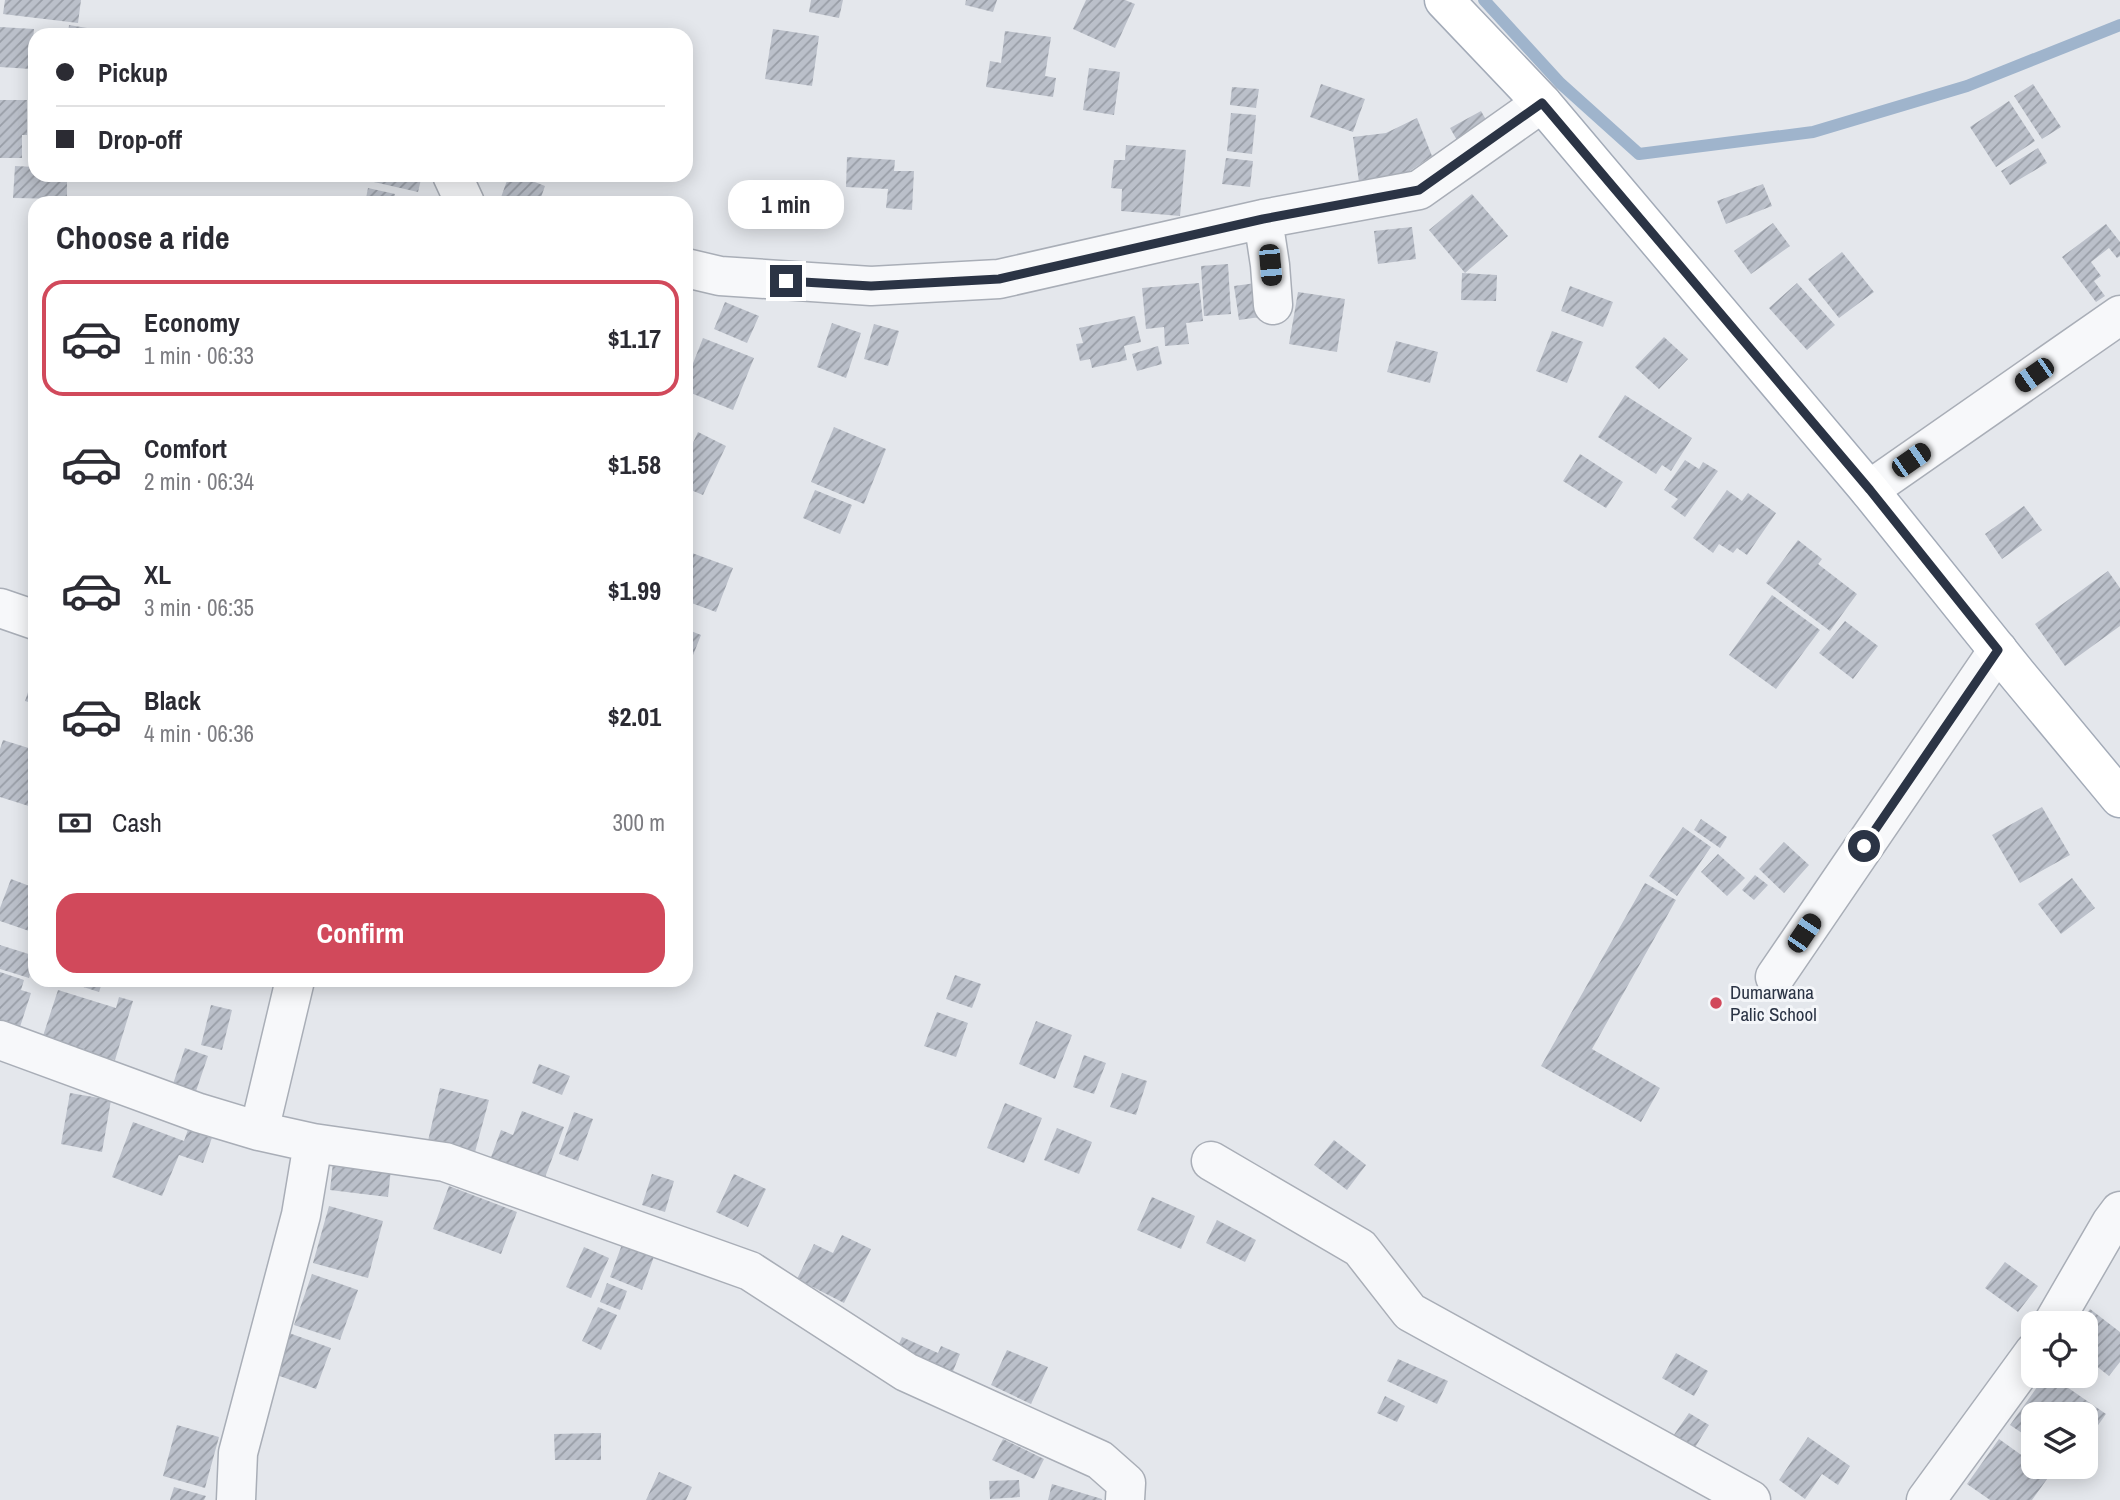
<!DOCTYPE html>
<meta charset="utf-8">
<style>
:root{--surface:#fff;--page:#f7f7f7;--text:#2b2b33;--muted:#7c7c81;--line:#e1e1e2;--accent:#d1495b}
body{margin:0;font-family:"Archivo Narrow",sans-serif;background:var(--page);color:var(--text);height:100vh;display:flex;flex-direction:column;font-size:26px;white-space:nowrap}
*{box-sizing:border-box;margin:0}
p{font-size:23px;color:var(--muted)}
.icon{flex:none;width:38px;height:38px;fill:none;stroke:currentColor;stroke-width:2;stroke-linecap:round;stroke-linejoin:round}
.map{position:relative;flex:1;overflow:hidden}
.panel{position:absolute;left:28px;top:196px;width:665px;height:791px;display:flex;flex-direction:column;background:var(--surface);border-radius:21px;box-shadow:0 4px 18px #0003}
.panel>*{flex:none}
.guide{position:absolute;left:28px;top:28px;width:665px;height:154px;border-radius:21px;box-shadow:0 4px 18px #0003;display:grid;align-content:center;height:154px;padding:0 28px;background:var(--surface)}
.tools{position:absolute;left:2021px;top:1311px;display:grid;gap:14px}
.tools a{display:grid;place-items:center;width:77px;height:77px;border-radius:14px;background:var(--surface);box-shadow:0 4px 18px #0003;font-size:35px}
.end{position:absolute;width:32px;height:32px;margin:-16px;border:9px solid #2b3445;background:#fff;box-shadow:0 0 0 4px #fff}
.from{border-radius:50%}
.bubble{position:absolute;height:49px;border-radius:21px;background:var(--surface);box-shadow:0 4px 18px #0003;font-size:23px;font-weight:800;line-height:49px;text-align:center}
.car{position:absolute;width:21px;height:42px;margin:-21px -10px;border-radius:9px;box-shadow:0 0 5px 2px #0007;background:linear-gradient(#222 24%,#8ab4d8 0 40%,#222 0 76%,#8ab4d8 0 86%,#222 0)}
.guide b{display:flex;align-items:center;gap:24px;height:66px;font-size:26px}
.guide b+b{border-top:2px solid var(--line)}
.guide i{width:18px;height:18px;background:var(--text)}
ul{padding:0;list-style:none}
li{display:flex;align-items:center;gap:21px;height:116px;margin:0 14px 10px;padding:0 14px;border:4px solid transparent;border-radius:21px}
li div{flex:1}
li b{display:block;font-size:26px}
li em{font-style:normal;font-weight:800}
li.on{border-color:var(--accent)}
li>.icon{width:63px;height:63px;stroke-width:1.5}
h2{padding:0 28px;font-size:32px;line-height:84px}
.pay{display:flex;align-items:center;gap:18px;height:77px;padding:0 28px;font-size:26px}
.pay p{margin-inline-start:auto}
.cta{display:flex;gap:14px;margin-top:auto;padding:14px 28px}
.cta a{flex:1;height:80px;border-radius:21px;background:var(--accent);color:#fff;font-size:28px;font-weight:800;line-height:80px;text-align:center}
.map>svg:first-child{display:block}
.lines{fill:none;stroke-linecap:round;stroke-linejoin:round}
.stream{stroke:#9fb4cc;stroke-width:12}
.building{fill:url(#building-hatch)}
.minor-casing{stroke:#a9aeb7;stroke-width:41}
.major-casing{stroke:#a3abb8;stroke-width:41}
.minor{stroke:#f7f8fa;stroke-width:38}
.major{stroke:#fff;stroke-width:38}
.route{stroke:#2b3445;stroke-width:9}
.poi-dot{fill:#d1495b;stroke:#f4f6f9;stroke-width:2.5}
.labels{text-anchor:middle;dominant-baseline:central;stroke-width:6;stroke-linejoin:round;paint-order:stroke}
.poi-label{font-size:19px;fill:#2b3445;stroke:#f4f6f9;text-anchor:start}
</style>
<div class="map">
<svg width="2120" height="1500" viewBox="0 0 2120 1500">
<defs>
<pattern id="building-hatch" width="6" height="6" patternUnits="userSpaceOnUse" patternTransform="scale(1.75)"><rect width="6" height="6" fill="#bbc0ca"/><path d="M-1 1l2-2M0 6l6-6M5 7l2-2" fill="none" stroke="#989da6"/></pattern>
</defs>
<rect width="100%" height="100%" fill="#e4e7ec"/>
<g class="lines">
<path class="stream" d="M1484 0 1560 83 1639 154 1813 132 1967 86 2120 25"/>
</g>
<path class="building" d="M5 0H81L78 23 3 14Z
M811 0H843L839 18 809 12Z
M966 0H997L993 12 965 5Z
M1086 0H1125L1135 4 1115 48 1073 29Z
M69 25 105 31V35H68Z
M0 27 34 29 31 69 0 67Z
M773 29 819 36 812 86 765 79Z
M1005 31 1051 37 1045 76 1056 78 1053 97 986 87 990 61 1001 63Z
M1089 68 1120 72 1114 115 1083 110Z
M1321 84 1365 99 1353 132 1310 117Z
M2033 84 2061 127 2042 139 2014 96Z
M1232 87 1259 89 1256 108 1230 105Z
M0 100H27V135H22V158H0Z
M2009 101 2035 141 1996 167 1970 127Z
M1481 111 1489 125 1458 142 1450 128Z
M1231 113 1256 115 1252 154 1227 151Z
M1417 118 1432 156 1404 175 1359 182 1353 137 1386 133Z
M1126 145 1186 150 1180 216 1121 211 1122 189 1111 188 1114 160H1125Z
M2038 148 2047 163 2010 185 2001 171Z
M847 157 895 160 894 171H914L912 210 886 208 888 189 846 187Z
M1226 158 1253 161 1250 187 1222 184Z
M15 166 35 167V175H67V199L13 198Z
M376 175H422L418 192 374 182Z
M509 175H517L545 186 539 203H499Z
M1763 184 1772 206 1726 224 1717 201Z
M368 188 395 194 393 203H365Z
M1472 194 1508 236 1465 273 1429 230Z
M1773 223 1790 246 1751 274 1734 251Z
M2106 224 2120 242V256L2117 258 2109 248 2091 262 2101 276 2094 281 2105 296 2096 302 2062 257Z
M1412 227 1416 259 1378 264 1374 231Z
M1842 252 1874 292 1839 318 1808 279Z
M1228 264 1231 314 1204 316 1201 266Z
M1462 273 1497 275 1496 301 1461 300Z
M1263 282 1267 316 1239 320 1234 286Z
M1199 283 1203 321 1186 323 1189 344 1165 346 1164 327 1146 329 1142 288Z
M1797 283 1835 325 1807 350 1769 308Z
M1570 286 1613 302 1603 327 1561 311Z
M1298 292 1345 299 1337 352 1289 344Z
M725 302 759 316 747 343 714 329Z
M1135 316 1141 342 1124 346 1127 360 1092 368 1090 359 1080 361 1076 344 1083 343 1079 328Z
M832 323 861 333 846 378 817 367Z
M874 324 899 331 888 366 864 359Z
M1552 331 1583 342 1567 383 1536 371Z
M1664 337 1688 359 1659 389 1635 367Z
M703 338 754 358 733 410 686 391V381Z
M1396 341 1438 352 1430 383 1387 372Z
M1158 346 1162 364 1137 371 1132 354Z
M1625 395 1692 438 1671 471 1662 465 1656 474 1598 437Z
M834 427 886 449 864 504 811 482Z
M698 432 726 446 703 495 686 488V458Z
M1580 454 1623 482 1606 508 1563 481Z
M1685 460 1699 469 1703 462 1718 471 1685 517 1671 507 1678 499 1664 490Z
M815 490 852 505 840 534 803 518Z
M1727 490 1742 501 1748 493 1776 513 1747 555 1737 548 1733 553 1719 544 1713 553 1693 538Z
M2024 506 2042 530 2002 559 1985 534Z
M1798 540 1822 559 1818 564 1857 594 1830 631 1766 583Z
M692 553 733 568 716 612 686 601V570Z
M2108 571 2120 588V626L2065 666 2035 624Z
M1772 595 1820 630 1776 689 1729 655Z
M1845 621 1878 646 1853 679 1819 653Z
M686 629 701 635 686 673Z
M35 671V704L25 701Z
M3 740 35 750V808L0 797V749Z
M2042 807 2070 855 2020 883 1992 835Z
M1701 819 1727 837 1720 848 1694 830Z
M1683 827 1711 847 1677 896 1649 876Z
M1784 842 1809 865 1784 893 1759 869Z
M1718 854 1745 878 1727 896 1701 872Z
M1755 875 1768 885 1754 900 1742 890Z
M2072 878 2095 908 2061 934 2038 904Z
M11 879 35 888V933L0 921V908Z
M1645 883 1676 900 1592 1049 1660 1088 1641 1122 1541 1066Z
M0 945 35 956 29 978 0 969Z
M0 972 24 980 21 990 31 993 18 1033 0 1027Z
M955 975 981 984 972 1008 946 999Z
M75 980H103L99 992 74 984Z
M58 990 116 1008 119 997 133 1001 115 1060 106 1058 103 1068 42 1039Z
M211 1005 232 1010 222 1050 201 1045Z
M937 1012 968 1023 956 1057 924 1046Z
M1036 1021 1072 1035 1055 1079 1019 1064Z
M185 1048 208 1056 195 1094 172 1087Z
M1084 1055 1106 1063 1094 1094 1073 1087Z
M539 1064 570 1076 562 1095 532 1083Z
M1122 1073 1147 1081 1136 1115 1110 1107Z
M440 1088 489 1100 475 1152 428 1141Z
M70 1093 111 1100 102 1152 61 1144Z
M1005 1103 1042 1118 1024 1163 987 1148Z
M522 1111 564 1127 544 1180 490 1160 501 1130 513 1135Z
M574 1112 593 1119 578 1161 559 1154Z
M133 1122 184 1141 190 1124 214 1132 203 1163 179 1155 162 1196 112 1177Z
M1057 1128 1092 1142 1079 1174 1044 1160Z
M1334 1140 1366 1165 1347 1190 1314 1165Z
M333 1162 391 1169 388 1197 330 1190Z
M652 1174 674 1181 665 1212 642 1205Z
M734 1174 766 1189 748 1227 716 1212Z
M449 1186 517 1212 501 1254 433 1229Z
M1152 1197 1195 1216 1181 1249 1137 1230Z
M329 1206 383 1221 368 1278 313 1263Z
M1217 1220 1256 1240 1245 1262 1206 1243Z
M842 1235 871 1249 844 1303 797 1279 814 1244 833 1253Z
M624 1239 656 1251 642 1290 610 1277Z
M584 1247 609 1258 591 1298 566 1287Z
M2005 1262 2038 1286 2018 1312 1985 1288Z
M312 1274 358 1290 340 1340 294 1325Z
M607 1283 627 1291 620 1310 600 1302Z
M598 1307 617 1315 601 1350 582 1341Z
M2090 1309 2120 1332V1362L2109 1376 2086 1358V1323H2079Z
M289 1333 331 1348 316 1389 274 1374Z
M902 1337 938 1353 941 1346 960 1354 949 1381 895 1353Z
M1007 1350 1048 1367 1031 1404 991 1385Z
M1676 1353 1708 1371 1694 1396 1662 1378Z
M1398 1359 1448 1381 1437 1404 1387 1381Z
M2045 1376H2051L2106 1414 2086 1442V1414H2034V1441L2010 1425Z
M1385 1396 1405 1406 1397 1422 1377 1413Z
M1689 1413 1709 1425 1692 1452 1671 1439Z
M177 1425 219 1437 205 1488 163 1476Z
M601 1433V1460H555L554 1434Z
M1808 1437 1850 1466 1838 1485 1822 1474 1805 1499 1779 1480Z
M1003 1439 1044 1459 1034 1479 992 1460Z
M1999 1439 2034 1464V1466H2038L2050 1475 2032 1500H1990L1967 1484Z
M659 1472 692 1487 686 1500H646Z
M1019 1480 1020 1497 990 1499 989 1481Z
M1052 1484 1102 1499V1500H1048Z
M174 1487 206 1496 204 1500H170Z"/>
<g class="lines">
<defs>
<path id="minor" d="M452 175 465 203
M1263 219 1270 265 1273 305
M686 268 720 276 871 286 999 279 1263 219 1419 190 1542 103
M1869 490 2120 315
M0 608 35 620
M1775 977 1998 650
M0 1040 199 1113 259 1131 313 1143 445 1162 750 1271 906 1372 1100 1460 1126 1483 1125 1500
M259 1131 295 980
M1211 1161 1360 1248 1410 1312 1751 1500
M2053 1323 2111 1223 2120 1211
M236 1500 238 1453 301 1215 313 1143
M1926 1500 2034 1352"/>
<path id="major" d="M1444 0 1542 103 1869 490 2017 674 2120 798"/>
</defs>
<use href="#minor" class="minor-casing"/>
<use href="#major" class="major-casing"/>
<use href="#minor" class="minor"/>
<use href="#major" class="major"/>
</g>
<g class="lines">
<path class="route" d="M786 281 871 286 999 279 1263 219 1419 190 1542 103 1870 490 1998 650 1864 846"/>
</g>
<circle class="poi-dot" cx="1716" cy="1003" r="7"/>
<g class="labels">
<g class="poi-label">
<text x="1730" y="992">Dumarwana<tspan x="1730" dy="22">Palic School</tspan></text>
</g>
</g>
</svg>
<div class="tools">
<a><svg class="icon" aria-label="locate" viewBox="0 0 24 24"><circle cx="12" cy="12" r="6"/><path d="M12 2v4M12 18v4M2 12h4M18 12h4"/></svg></a>
<a><svg class="icon" aria-label="layers" viewBox="0 0 24 24"><path d="M12 4l9 5-9 5-9-5zM3 14l9 5 9-5"/></svg></a>
</div>
<i class="end from" style="left:1864px;top:846px"></i>
<i class="end" style="left:786px;top:281px"></i>
<div class="bubble" style="left:728px;top:180px;width:116px">1 min</div>
<i class="car" style="left:1270px;top:265px;rotate:175deg"></i>
<i class="car" style="left:2034px;top:375px;rotate:235deg"></i>
<i class="car" style="left:1911px;top:460px;rotate:55deg"></i>
<i class="car" style="left:1804px;top:933px;rotate:34deg"></i>
<div class="guide">
<b><i class="from"></i>Pickup</b>
<b><i></i>Drop-off</b>
</div>
<section class="panel">
<h2>Choose a ride</h2>
<ul>
<li class="on"><svg class="icon" aria-label="car" viewBox="0 0 24 24"><path d="M5 17H2v-5l4-1 3-4h7l3 4 3 1v5h-3M9 17h6M6 11h13"/><circle cx="7" cy="17" r="2"/><circle cx="17" cy="17" r="2"/></svg><div><b>Economy</b><p>1 min · 06:33</p></div><em>$1.17</em></li>
<li><svg class="icon" aria-label="car" viewBox="0 0 24 24"><path d="M5 17H2v-5l4-1 3-4h7l3 4 3 1v5h-3M9 17h6M6 11h13"/><circle cx="7" cy="17" r="2"/><circle cx="17" cy="17" r="2"/></svg><div><b>Comfort</b><p>2 min · 06:34</p></div><em>$1.58</em></li>
<li><svg class="icon" aria-label="car" viewBox="0 0 24 24"><path d="M5 17H2v-5l4-1 3-4h7l3 4 3 1v5h-3M9 17h6M6 11h13"/><circle cx="7" cy="17" r="2"/><circle cx="17" cy="17" r="2"/></svg><div><b>XL</b><p>3 min · 06:35</p></div><em>$1.99</em></li>
<li><svg class="icon" aria-label="car" viewBox="0 0 24 24"><path d="M5 17H2v-5l4-1 3-4h7l3 4 3 1v5h-3M9 17h6M6 11h13"/><circle cx="7" cy="17" r="2"/><circle cx="17" cy="17" r="2"/></svg><div><b>Black</b><p>4 min · 06:36</p></div><em>$2.01</em></li>
</ul>
<div class="pay"><svg class="icon" aria-label="cash" viewBox="0 0 24 24"><path d="M3 7h18v10H3z"/><circle cx="12" cy="12" r="2"/></svg>Cash<p>300 m</p></div>
<div class="cta"><a>Confirm</a></div>
</section>
</div>
